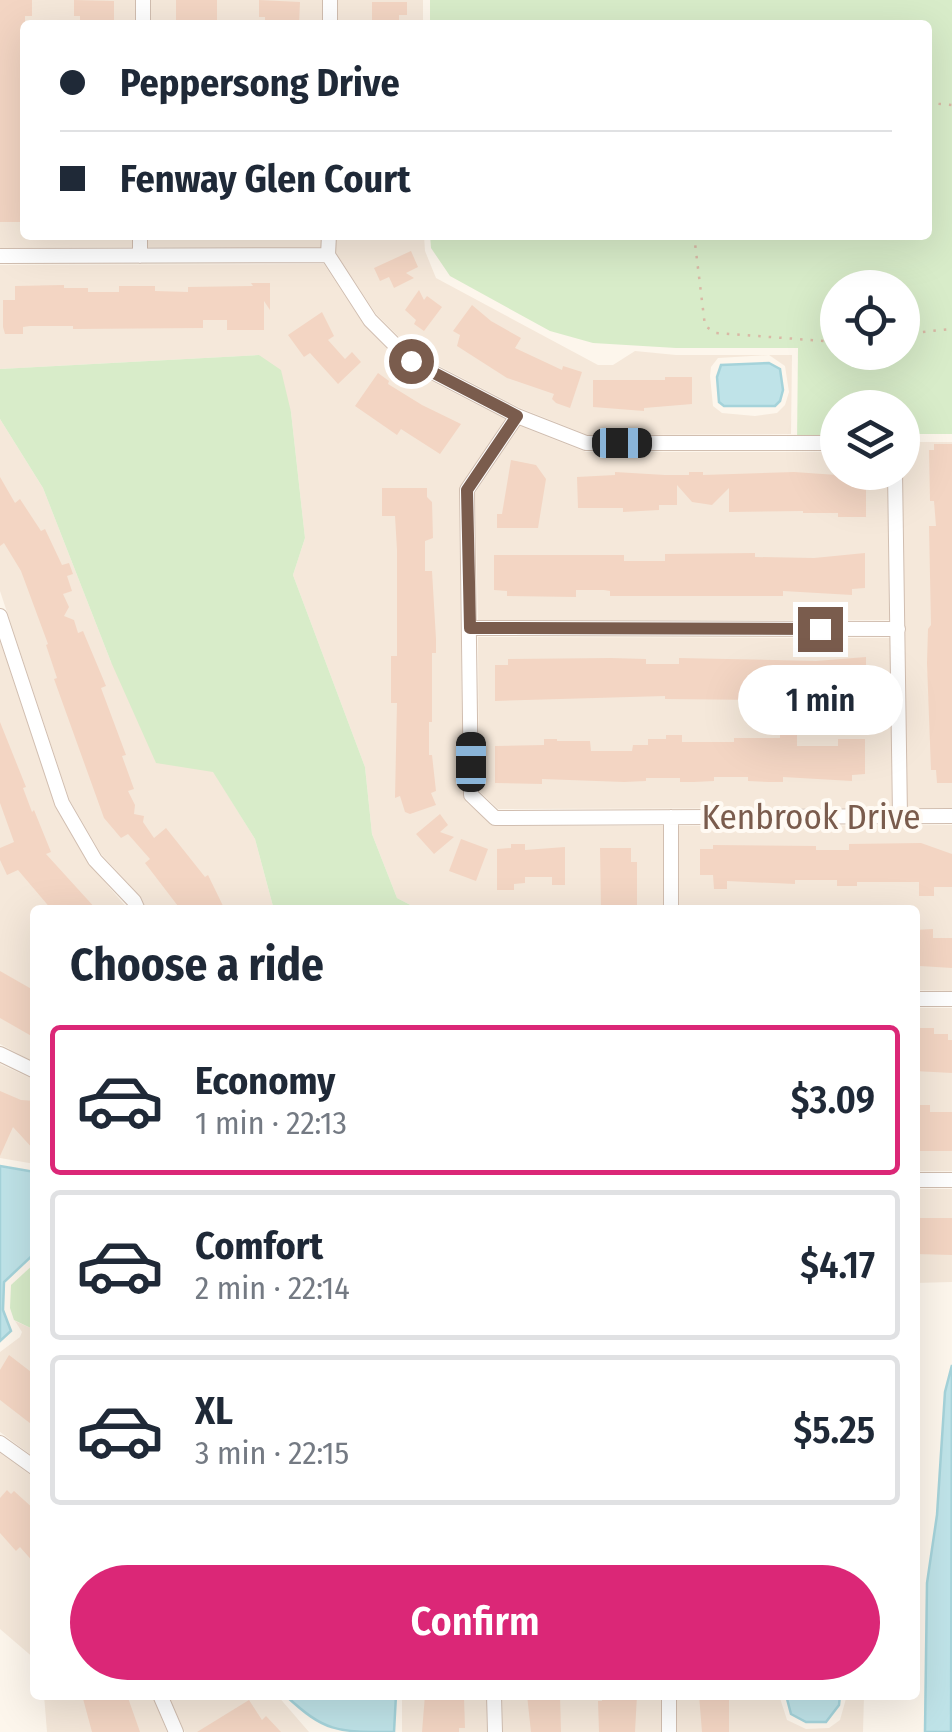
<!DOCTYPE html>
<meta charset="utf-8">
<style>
:root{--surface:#fff;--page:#f2f2f3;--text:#1f2937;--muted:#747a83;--line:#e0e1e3;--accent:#db2777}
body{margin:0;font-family:"Fira Sans Condensed",sans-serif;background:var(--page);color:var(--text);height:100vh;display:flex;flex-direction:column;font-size:38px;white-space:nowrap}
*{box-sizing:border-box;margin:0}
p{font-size:32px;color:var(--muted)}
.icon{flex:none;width:55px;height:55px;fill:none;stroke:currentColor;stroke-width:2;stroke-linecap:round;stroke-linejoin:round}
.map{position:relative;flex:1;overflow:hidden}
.sheet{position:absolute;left:30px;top:905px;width:890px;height:795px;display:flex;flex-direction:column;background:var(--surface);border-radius:10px;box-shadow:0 10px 40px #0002}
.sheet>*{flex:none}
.hud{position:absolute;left:20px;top:20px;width:912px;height:220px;border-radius:10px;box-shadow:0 10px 40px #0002;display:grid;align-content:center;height:220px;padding:0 40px;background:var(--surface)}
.buttons{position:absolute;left:820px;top:270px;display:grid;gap:20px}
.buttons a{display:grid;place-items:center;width:100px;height:100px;border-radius:50%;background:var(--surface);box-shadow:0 10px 40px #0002;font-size:50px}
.end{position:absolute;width:45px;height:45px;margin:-22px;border:12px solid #7a5c4d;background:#fff;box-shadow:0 0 0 5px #fff}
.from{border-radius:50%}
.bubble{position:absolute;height:70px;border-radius:35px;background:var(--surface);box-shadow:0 10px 40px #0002;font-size:32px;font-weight:600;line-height:70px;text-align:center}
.car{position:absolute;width:30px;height:60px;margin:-30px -15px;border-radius:12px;box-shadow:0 0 8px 2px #0007;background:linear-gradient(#222 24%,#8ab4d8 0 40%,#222 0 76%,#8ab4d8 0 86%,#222 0)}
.hud b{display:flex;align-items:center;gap:35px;height:95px;font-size:38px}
.hud b+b{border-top:2px solid var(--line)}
.hud i{width:25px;height:25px;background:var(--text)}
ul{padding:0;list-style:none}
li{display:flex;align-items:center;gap:30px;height:150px;margin:0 20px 15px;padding:0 20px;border:5px solid var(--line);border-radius:10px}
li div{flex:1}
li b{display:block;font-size:38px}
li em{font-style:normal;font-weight:600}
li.current{border-color:var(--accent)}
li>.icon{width:90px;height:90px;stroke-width:1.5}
h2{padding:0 40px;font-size:45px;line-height:120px}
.action{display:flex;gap:20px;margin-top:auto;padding:20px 40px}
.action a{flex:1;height:115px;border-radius:60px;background:var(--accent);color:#fff;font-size:40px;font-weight:600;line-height:115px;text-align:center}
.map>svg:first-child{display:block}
.residential{fill:#f5e8da;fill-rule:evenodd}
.green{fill:#d8ecc9;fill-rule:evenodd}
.water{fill:#bfe3e8;stroke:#a5d3da;stroke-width:2.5}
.building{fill:#f3d5c3}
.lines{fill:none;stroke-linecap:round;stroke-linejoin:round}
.minor-casing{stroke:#d1beb0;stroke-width:16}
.path{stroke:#d9b8a5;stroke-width:2.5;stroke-dasharray:2.5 8;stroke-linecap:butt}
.minor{stroke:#fff;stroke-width:14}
.route{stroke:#7a5c4d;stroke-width:12}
.labels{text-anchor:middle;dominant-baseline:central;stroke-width:8;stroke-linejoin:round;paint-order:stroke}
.street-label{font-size:35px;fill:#7a5c4d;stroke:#fffaf3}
</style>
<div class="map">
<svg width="952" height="1732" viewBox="0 0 952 1732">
<rect width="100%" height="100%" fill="#fdf6ec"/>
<path class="residential" d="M0 0H136L135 25H25V235H132V247L0 248Z
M151 0H323L322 25H151Z
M338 0H423V25H338Z
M148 235H321V247H148Z
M336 235H424L425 251 436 278 598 365H613L635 351 676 355H792L791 434 588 435 520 408 416 354 376 314 336 253ZM769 355 785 366 789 392 785 405 777 413 755 416 722 413 713 406 710 376 711 367 718 358Z
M324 264 364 325 406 368 505 419 459 491 463 795 466 802 495 826H663V910H420L397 898 372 834 365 767 293 575 305 538 291 412 259 355 0 369V265Z
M0 419 43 488 111 662 213 771 255 839 274 910H147L140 896 101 854 69 799 0 591Z
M520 426 586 452H837L838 472 887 473 890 620H478L475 493Z
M902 442H952V808H907Z
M478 637 890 638 892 808 498 809 479 791Z
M0 641 56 808 89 864 129 910H35V1063L0 1044Z
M952 825V991L915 990V910H679V826Z
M915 1008H952V1171H915Z
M0 1064 35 1080V1164L0 1158Z
M915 1189H952V1282L915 1283Z
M15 1321 35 1330V1458L0 1432V1352L20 1337 22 1332Z
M0 1453 35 1478V1659L0 1629Z
M44 1695H152L167 1732H47Z
M168 1695H277L309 1732H185Z
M402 1695H486L487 1732H402Z
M502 1695H661V1732H503Z
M677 1695H779L787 1720 806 1729 829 1728 840 1720 847 1695H864L863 1732H677Z"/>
<path class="green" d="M430 0H952V434H903L902 408H838L837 443H797L798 348H676L593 343 550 331 450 276 431 248 430 235H928V25H430ZM838 288H902V352H838Z
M259 355 281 370 291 412 305 538 293 575 365 767 372 834 397 898 420 910H274L255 839 213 772 156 763 111 662 43 488 0 419V369Z
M35 1263V1330L14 1320 10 1308 11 1285Z"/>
<path class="water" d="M769 363 780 369 783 390 780 401 775 406H724L719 402 717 377 721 365Z
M0 1166 35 1172V1253L4 1282 3 1310 11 1331 0 1341Z
M952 1365 951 1732H925L927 1583 937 1515 945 1392Z
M285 1695H396L394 1732C335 1732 325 1732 285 1695Z
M786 1695H840L839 1705 826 1722H806L791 1714Z"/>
<path class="building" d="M0 0H32V16H25V222H0Z
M74 0 114 1V25H80V16H74Z
M176 0H217V25H176Z
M259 0 300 2 299 25H265V17H259Z
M372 2H407V15H399V25H372Z
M411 251 418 267 406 273 414 278 394 288 389 277 380 281 374 268Z
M251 283H270V310L264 301V330H227V320H203V328L73 329V326H30L23 327V334H5L3 327V300H15V286L64 285V288H88V292H119V286H155V291L188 292V287L253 286Z
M419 290 424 300 427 296 442 307 424 331 414 324 416 320 405 310Z
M472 305 491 321 521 338 515 348 562 370 563 366 582 372 570 408 556 403 552 399 554 394 507 378 457 346 460 335 453 331Z
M322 312 334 336 328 340 345 359 352 352 361 362 338 384 310 353 304 357 288 335Z
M378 373 389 381 388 384 422 405 461 424 440 454 401 429 397 435 355 406Z
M665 377H692V404L644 408V411L593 407V380H665Z
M934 444H952V783H937L936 770H931L927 663 928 629 931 625 929 526H936L934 501H930L929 450H934Z
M511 460 536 465 546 479 538 528H497V514H502Z
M615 472 665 475H689V472H703V475L794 472 866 477V517H838V513H803V511L729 512V488L712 505 692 502 677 485V505H659V510L623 512V508H578L577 477 615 475Z
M0 477 15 503 20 499 41 531 45 529 62 565 69 563 73 574 67 576 72 591 63 594 69 607 64 616 74 620 78 633 83 631 106 686 101 688 126 755 122 756 134 789 128 791 135 805 134 814 144 816 143 822 154 838 166 828 205 877 208 875 225 910H181L145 863 150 859 128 834 121 838 104 818 54 679 57 678 46 645 48 644 21 571 4 543 0 546Z
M382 488H427V497L432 502 433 538 425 541V571H432L436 639V653H432V722H429V755H432L436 791 431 793 436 805 410 814 405 812 400 796 395 798 397 703H391V656H397V550L395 516H382Z
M755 553V557L814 558 865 553V588L852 589V595L783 591V596H610V591L604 590H576V597L507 596V591L494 590V555H624V561H665V554Z
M866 657V695H846V698H831V701L788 700V697H763V700L665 699V696L495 701V665H508V659L611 658 646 659V664H679V658L816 661Z
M0 722 26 787 23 788 32 812 34 810 51 852 46 854 97 910H52L18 870 7 875 0 860V848L14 842 0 803Z
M780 734H797V746H838V739H865V774L852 775V781L783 777V782H769L748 781V777H714V781L694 782H680V778H646V781L624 782 542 779V784L495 783V746L544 745V739H557V741H590L591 751H632L633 745H648V739H666V735H682V742H734V738H780Z
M440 814 448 825 440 832 454 837 434 854 416 834Z
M461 839 488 849 476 881 449 871Z
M921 843 952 854V887H934V896H919V882H857V886H837V880H795V884L727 881V889H714L713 875H700V849H713V845L816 846V850H849V844Z
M511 844H525V850L565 847V885H552V877H525V883L514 884V890H497V849L511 848Z
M600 848H631V862H637V909H601Z
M933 929V938H952V968L920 966V955H915V930Z
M0 971 35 991V1038L0 1018Z
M918 1028H934V1034H948V1040H952V1073L915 1071V1039H918Z
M0 1091 21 1100 35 1101V1151L13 1127 0 1156Z
M915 1105H930V1112H952V1151H915Z
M915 1218H952V1255L916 1254Z
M9 1355 35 1375V1427L0 1400V1370Z
M7 1490 11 1494 14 1491 35 1510V1564L20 1547 16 1551 0 1533V1498Z
M82 1695H127L140 1732H92Z
M425 1695 464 1697 465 1728H459V1732H422Z
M527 1695H560L561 1732H531Z
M602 1695H637L635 1732H599L598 1701H602Z
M699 1695H729V1732H702Z
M249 1700 262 1720 266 1716 281 1732H197Z"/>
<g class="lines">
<defs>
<path id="minor" d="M143 25V0
M330 25V0
M329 235 328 255 370 320 411 361 517 416 586 443H838
M0 256 328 255
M140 256V235
M517 416 467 490 471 795 495 818 952 816
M895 472 900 817
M0 616 62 803 95 860 134 901 138 910
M470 628 898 629
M671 817V910
M915 999H952
M0 1054 35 1071
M915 1180H952
M0 1443 35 1468
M160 1695 176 1732
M494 1695 495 1732
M669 1732V1695"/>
</defs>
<use href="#minor" class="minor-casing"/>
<path class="path" d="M928 103 952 105
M694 235 705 326 716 333 838 342
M902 334 952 329"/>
<use href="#minor" class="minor"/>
</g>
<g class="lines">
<path class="route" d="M411 361 517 416 467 490 470 628 820 629"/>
</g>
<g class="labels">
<g class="street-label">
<text x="811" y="817">Kenbrook Drive</text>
</g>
</g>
</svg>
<div class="buttons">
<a><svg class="icon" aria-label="locate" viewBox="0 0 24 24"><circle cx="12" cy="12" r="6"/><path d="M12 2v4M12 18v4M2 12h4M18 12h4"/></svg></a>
<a><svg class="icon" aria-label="layers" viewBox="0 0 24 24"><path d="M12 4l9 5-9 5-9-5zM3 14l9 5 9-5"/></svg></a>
</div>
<i class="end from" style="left:411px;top:361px"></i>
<i class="end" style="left:820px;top:629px"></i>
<div class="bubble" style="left:738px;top:665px;width:165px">1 min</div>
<i class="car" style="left:622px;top:443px;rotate:90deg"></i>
<i class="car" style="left:471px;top:762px;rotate:0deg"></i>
<div class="hud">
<b><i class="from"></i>Peppersong Drive</b>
<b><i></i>Fenway Glen Court</b>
</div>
<section class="sheet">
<h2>Choose a ride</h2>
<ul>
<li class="current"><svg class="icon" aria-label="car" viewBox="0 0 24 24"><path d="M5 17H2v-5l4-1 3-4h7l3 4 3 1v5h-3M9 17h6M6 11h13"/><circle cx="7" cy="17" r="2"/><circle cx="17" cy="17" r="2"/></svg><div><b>Economy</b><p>1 min · 22:13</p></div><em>$3.09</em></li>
<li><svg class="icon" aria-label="car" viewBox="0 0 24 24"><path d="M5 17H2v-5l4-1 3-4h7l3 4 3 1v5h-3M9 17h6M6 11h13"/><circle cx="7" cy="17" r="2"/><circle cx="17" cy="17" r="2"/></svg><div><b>Comfort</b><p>2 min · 22:14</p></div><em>$4.17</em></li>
<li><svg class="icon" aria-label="car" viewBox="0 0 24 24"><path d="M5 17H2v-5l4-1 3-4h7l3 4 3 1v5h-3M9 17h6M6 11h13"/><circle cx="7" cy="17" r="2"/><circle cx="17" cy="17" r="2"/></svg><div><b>XL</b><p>3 min · 22:15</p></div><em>$5.25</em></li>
</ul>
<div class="action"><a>Confirm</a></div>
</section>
</div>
